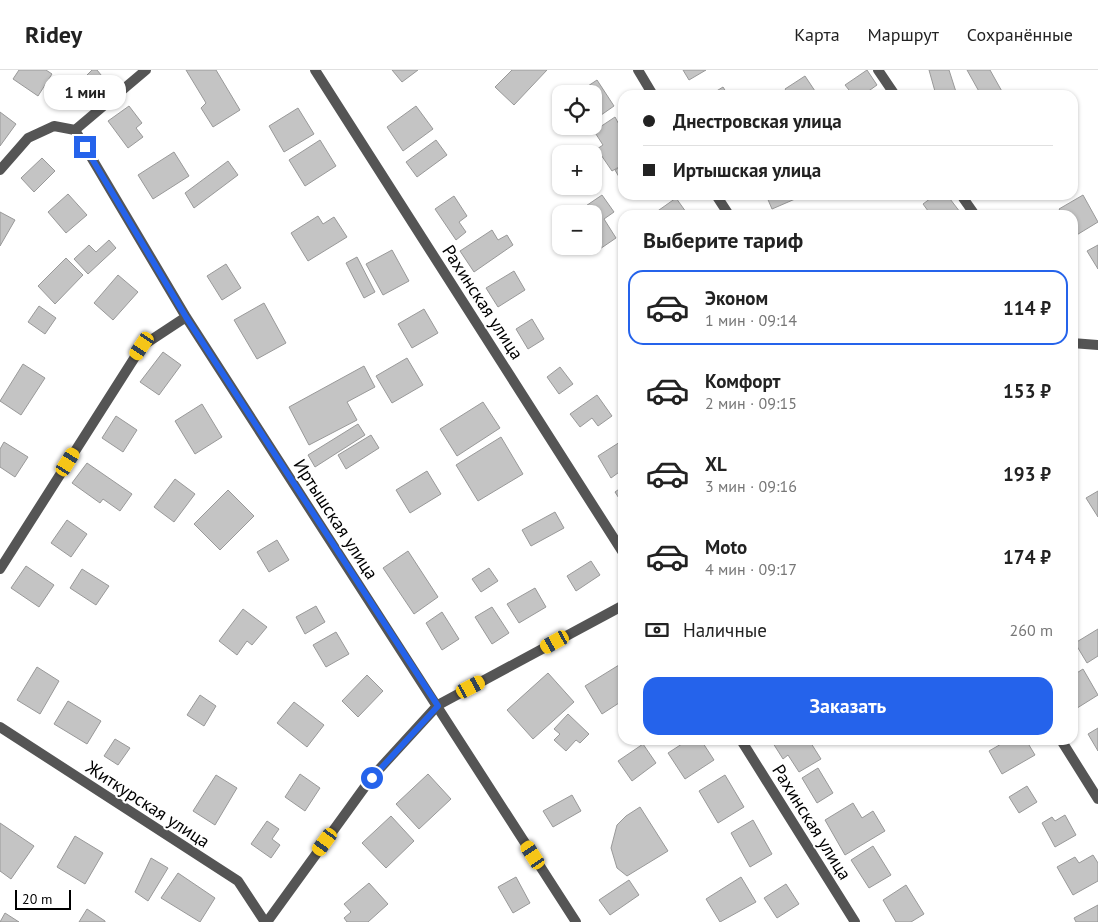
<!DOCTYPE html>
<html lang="ru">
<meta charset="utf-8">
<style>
:root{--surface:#fff;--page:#f2f2f2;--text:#222;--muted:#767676;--line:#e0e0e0;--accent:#2563eb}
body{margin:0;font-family:"PT Sans",sans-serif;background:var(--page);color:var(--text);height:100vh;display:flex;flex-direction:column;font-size:19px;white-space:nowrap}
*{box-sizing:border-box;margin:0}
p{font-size:16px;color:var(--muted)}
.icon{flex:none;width:28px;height:28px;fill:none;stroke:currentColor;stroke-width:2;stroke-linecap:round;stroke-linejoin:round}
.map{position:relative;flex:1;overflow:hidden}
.sheet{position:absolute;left:618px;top:140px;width:460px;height:535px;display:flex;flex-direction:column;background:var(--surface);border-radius:15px;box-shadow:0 1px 4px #0004}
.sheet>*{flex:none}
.guide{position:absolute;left:618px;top:20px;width:460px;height:110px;border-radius:15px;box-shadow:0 1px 4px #0004;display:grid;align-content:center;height:110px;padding:0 25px;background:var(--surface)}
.fabs{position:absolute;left:552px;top:15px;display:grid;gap:10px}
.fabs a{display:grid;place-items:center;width:50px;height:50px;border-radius:10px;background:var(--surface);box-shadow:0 1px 4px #0004;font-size:25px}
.scale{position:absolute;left:15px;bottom:12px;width:56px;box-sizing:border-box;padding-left:5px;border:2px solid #000;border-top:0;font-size:14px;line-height:18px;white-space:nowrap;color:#000;-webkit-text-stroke:4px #fff;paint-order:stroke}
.end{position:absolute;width:22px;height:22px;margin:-11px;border:6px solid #2563eb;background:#fff;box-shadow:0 0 0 2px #fff}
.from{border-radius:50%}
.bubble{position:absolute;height:35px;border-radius:15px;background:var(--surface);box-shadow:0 1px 4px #0004;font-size:16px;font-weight:700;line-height:35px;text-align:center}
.car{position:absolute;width:15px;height:30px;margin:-15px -8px;border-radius:6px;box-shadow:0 0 4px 1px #0007;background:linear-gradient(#f5c518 24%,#345 0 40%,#f5c518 0 76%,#345 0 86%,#f5c518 0)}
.guide b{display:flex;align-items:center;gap:18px;height:48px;font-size:19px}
.guide b+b{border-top:1px solid var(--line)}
.guide i{width:12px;height:12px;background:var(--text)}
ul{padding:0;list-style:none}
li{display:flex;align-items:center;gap:15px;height:75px;margin:0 10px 8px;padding:0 15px;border:2px solid transparent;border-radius:15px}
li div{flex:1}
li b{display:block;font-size:19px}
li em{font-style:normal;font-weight:700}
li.active{border-color:var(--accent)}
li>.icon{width:45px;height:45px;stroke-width:1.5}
h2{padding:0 25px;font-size:22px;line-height:60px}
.pay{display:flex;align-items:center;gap:12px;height:55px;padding:0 25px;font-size:19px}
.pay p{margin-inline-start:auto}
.primary-button{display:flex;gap:10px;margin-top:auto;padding:10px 25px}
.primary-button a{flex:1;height:58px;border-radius:15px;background:var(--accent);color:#fff;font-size:20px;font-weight:700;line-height:58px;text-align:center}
header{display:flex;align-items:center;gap:30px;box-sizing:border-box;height:70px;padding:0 25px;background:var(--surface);border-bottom:1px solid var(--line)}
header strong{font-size:24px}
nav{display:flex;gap:28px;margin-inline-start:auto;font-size:18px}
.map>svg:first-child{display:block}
.building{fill:#c4c4c4;stroke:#999}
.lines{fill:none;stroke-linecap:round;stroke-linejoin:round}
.street{stroke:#555;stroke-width:10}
.route{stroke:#2563eb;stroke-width:6}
.labels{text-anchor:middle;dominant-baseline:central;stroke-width:4;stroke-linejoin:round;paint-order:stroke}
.street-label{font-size:18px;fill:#000;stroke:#fff}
</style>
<header>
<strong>Ridey</strong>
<nav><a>Карта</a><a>Маршрут</a><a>Сохранённые</a></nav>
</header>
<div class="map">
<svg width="1098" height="852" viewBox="0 0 1098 852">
<rect width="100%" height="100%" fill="#fff"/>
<path class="building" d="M19 0H46L52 4 38 26 13 9Z
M92 0H97L106 11 94 22 83 9Z
M186 0H216L240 40 213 57 201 38 206 33Z
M392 0H418L402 12Z
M512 0H547L514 35 495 17Z
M683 0H706L689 10Z
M867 0 877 15 863 25H853L845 15Z
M929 0H949L957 25H936Z
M967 0H990L1004 25H981Z
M805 6 817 24 789 25 785 19Z
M597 10 614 36 594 50V24H576Z
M723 17 728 25H710Z
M129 36 142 53 136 58 143 67 128 78 108 51Z
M416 36 433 59 403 81 387 57Z
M298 38 314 64 284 82 269 56Z
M0 42 16 54 0 76Z
M615 47 622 60V95L612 101 597 79 603 75 594 61Z
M320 70 336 96 305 116 289 90Z
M436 70 447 85 417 107 406 92Z
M174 82 189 106 153 129 138 105Z
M42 88 55 101 34 122 21 108Z
M228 91 238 105 194 138 185 123Z
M622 96V112L615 100Z
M68 124 87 145 66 163 48 142Z
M602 125 614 142 604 149 616 168 594 183 590 176H594V144H574Z
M766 125H801L802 126 772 139Z
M935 125H947L960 142 957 145H931L923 134Z
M1083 125 1098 152 1075 166 1072 162V145H1063L1059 139Z
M454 126 467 146 459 152 466 162 456 170 435 139Z
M676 128 686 142 682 145H652Z
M0 142 15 150 0 176Z
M318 146 323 154 334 147 347 167 308 191 291 163Z
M492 160 498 170 507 165 513 175 474 202 460 181Z
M109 170 116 178 88 204 74 189 89 175 96 182Z
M1098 175V199L1087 181Z
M392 180 409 211 383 225 366 194Z
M357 187 375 222 364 228 346 193Z
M66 188 83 205 55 234 38 216Z
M226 194 241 218 222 230 207 206Z
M514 201 525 220 498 237 486 218Z
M118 205 138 222 113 250 94 233Z
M264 233 286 273 257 289 234 250Z
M39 236 56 248 45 264 28 252Z
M424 239 438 263 412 278 398 254Z
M532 249 544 269 528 279 516 259Z
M163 282 181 295 159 325 140 312Z
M407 288 423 315 392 333 376 306Z
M23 294 45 308 21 345 0 331Z
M364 296 375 317 347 332 357 350 309 375 289 337Z
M560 297 573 314 559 324 547 307Z
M597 325 612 346 598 356 592 348 580 357 570 344Z
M483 332 500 358 457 386 440 359Z
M202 334 222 367 195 384 175 351Z
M116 346 137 360 123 382 102 368Z
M358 354 365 365 315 397 308 385Z
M371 365 379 378 346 399 338 385Z
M501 367 523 404 478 431 456 395Z
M4 372 28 387 15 407 0 397V379Z
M620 372 622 376V400L611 408 598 386Z
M87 393 132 424 120 441 103 429 100 433 72 413Z
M427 401 441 424 410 443 396 420Z
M175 409 195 424 174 452 154 437Z
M622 417V433L615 422Z
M228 420 254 446 220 480 194 454Z
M1098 421V447L1086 428Z
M555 442 564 458 531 476 522 460Z
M67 450 87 464 71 487 51 473Z
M277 470 289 490 269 502 257 482Z
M408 481 438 527 414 544 383 498Z
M591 491 600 505 576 521 567 506Z
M26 496 54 515 39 537 11 518Z
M489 498 498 511 481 522 472 509Z
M82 499 109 516 96 535 70 518Z
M535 518 546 537 519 553 507 534Z
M316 536 325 552 305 564 296 547Z
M492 537 509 563 492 574 475 547Z
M243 539 267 557 252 575 247 571 237 585 219 571Z
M442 542 459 569 442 580 426 553Z
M1098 559V586L1087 593 1075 573Z
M336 562 349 584 326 597 313 575Z
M619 595 622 601V631L602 644 585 616Z
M37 597 59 611 40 644 17 630Z
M1083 599 1098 625 1074 640 1072 606Z
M548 603 574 632 533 669 507 640Z
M367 605 383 621 358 647 342 631Z
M200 625 216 636 204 656 187 645Z
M68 631 101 651 87 674 54 654Z
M294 632 324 655 307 677 277 653Z
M568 644 589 664 580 673 576 670 566 681 554 670 560 664 554 659Z
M1098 658V681L1088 664Z
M115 669 130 678 118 695 104 686Z
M688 670H701L714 690 685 709 668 683Z
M771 670H809L821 689 799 702 788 685 783 689Z
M1008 670H1026L1035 685 1002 704 989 681Z
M643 674 656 693 632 711 618 691Z
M818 698 833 723 817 733 802 708Z
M300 704 320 718 305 741 285 727Z
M428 704 451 729 419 759 396 734Z
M216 705 237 718 215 755 193 741Z
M725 705 744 737 718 753 699 721Z
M1027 716 1037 732 1019 743 1009 727Z
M572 725 581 741 553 757 543 741Z
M853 733 862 748 873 741 885 761 845 785 825 750Z
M640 737 668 781 627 806 617 798 611 778 617 755 626 746Z
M1065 745 1076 765 1055 777 1042 753 1052 747 1055 751Z
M391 746 414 771 386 798 362 773Z
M753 750 772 784 750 797 731 763Z
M267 751 279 759 272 769 280 775 271 788 251 774Z
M0 753 34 776 11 809 0 801Z
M75 766 103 783 85 814 57 797Z
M873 776 891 805 869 818 851 790Z
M1093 785 1098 793V811L1073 825 1057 797 1075 787 1079 793Z
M151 788 168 798 148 831 135 822Z
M178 803 215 828 200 852 161 828Z
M516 807 530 833 513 843 498 817Z
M741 807 756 832 720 852 706 829Z
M629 810 639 825 610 845 599 830Z
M369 813 388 834 368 852H347L344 848 351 842 344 834Z
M786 814 799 834 777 848 764 828Z
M906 815 924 844 911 852H896L883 830Z
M1098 835V852H1076L1074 848Z
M87 839 105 851V852H79Z
M5 843 19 852H0Z"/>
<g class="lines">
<path class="street" d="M315 0 622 481
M638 0 653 25
M878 0 895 25
M75 60 186 247 576 852
M0 100 28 68 54 56 75 60 146 0
M716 125 729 145
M961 125 975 145
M1072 273 1098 275
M0 499 142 276 186 247
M0 657 238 811 265 852
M741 670 855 852
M1061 670 1098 729
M267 852 372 707 438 635 622 536"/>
</g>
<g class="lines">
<path class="route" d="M85 77 186 247 438 636 372 708"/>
</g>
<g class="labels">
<g class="street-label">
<text transform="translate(483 232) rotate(57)">Рахинская улица</text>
<text transform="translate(336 449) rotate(57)">Иртышская улица</text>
<text transform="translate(148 734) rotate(33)">Житкурская улица</text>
<text transform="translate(812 752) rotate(58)">Рахинская улица</text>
</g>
</g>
</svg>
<div class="fabs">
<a><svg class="icon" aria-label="locate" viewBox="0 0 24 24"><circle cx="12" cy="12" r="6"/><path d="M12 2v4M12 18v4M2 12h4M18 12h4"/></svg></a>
<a>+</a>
<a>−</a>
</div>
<div class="scale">20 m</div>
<i class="end from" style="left:372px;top:708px"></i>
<i class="end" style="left:85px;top:77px"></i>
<div class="bubble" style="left:44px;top:5px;width:82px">1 мин</div>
<i class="car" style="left:142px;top:276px;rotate:214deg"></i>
<i class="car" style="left:68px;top:392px;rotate:32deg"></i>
<i class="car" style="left:555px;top:572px;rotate:241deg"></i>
<i class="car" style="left:471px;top:617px;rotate:62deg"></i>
<i class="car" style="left:325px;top:772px;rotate:216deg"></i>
<i class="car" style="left:533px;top:785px;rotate:327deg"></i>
<div class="guide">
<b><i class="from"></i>Днестровская улица</b>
<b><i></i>Иртышская улица</b>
</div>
<section class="sheet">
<h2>Выберите тариф</h2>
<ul>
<li class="active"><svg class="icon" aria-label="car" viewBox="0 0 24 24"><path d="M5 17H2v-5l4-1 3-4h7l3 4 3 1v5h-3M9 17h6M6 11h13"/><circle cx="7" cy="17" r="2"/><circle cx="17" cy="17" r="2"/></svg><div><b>Эконом</b><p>1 мин · 09:14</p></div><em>114 ₽</em></li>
<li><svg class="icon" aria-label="car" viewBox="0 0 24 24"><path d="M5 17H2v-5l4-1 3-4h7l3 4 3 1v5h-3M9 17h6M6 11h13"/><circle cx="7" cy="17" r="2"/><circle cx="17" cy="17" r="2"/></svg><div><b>Комфорт</b><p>2 мин · 09:15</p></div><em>153 ₽</em></li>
<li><svg class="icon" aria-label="car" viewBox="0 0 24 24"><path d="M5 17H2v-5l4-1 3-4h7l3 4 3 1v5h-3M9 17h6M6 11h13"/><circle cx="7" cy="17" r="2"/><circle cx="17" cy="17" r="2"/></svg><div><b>XL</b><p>3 мин · 09:16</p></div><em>193 ₽</em></li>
<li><svg class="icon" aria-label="car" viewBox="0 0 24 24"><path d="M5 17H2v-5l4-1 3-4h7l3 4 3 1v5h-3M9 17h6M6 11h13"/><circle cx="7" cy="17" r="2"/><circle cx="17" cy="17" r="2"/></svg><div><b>Moto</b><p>4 мин · 09:17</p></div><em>174 ₽</em></li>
</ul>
<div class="pay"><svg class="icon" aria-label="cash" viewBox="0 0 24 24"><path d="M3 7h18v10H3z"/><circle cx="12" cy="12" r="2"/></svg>Наличные<p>260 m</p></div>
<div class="primary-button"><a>Заказать</a></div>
</section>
</div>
